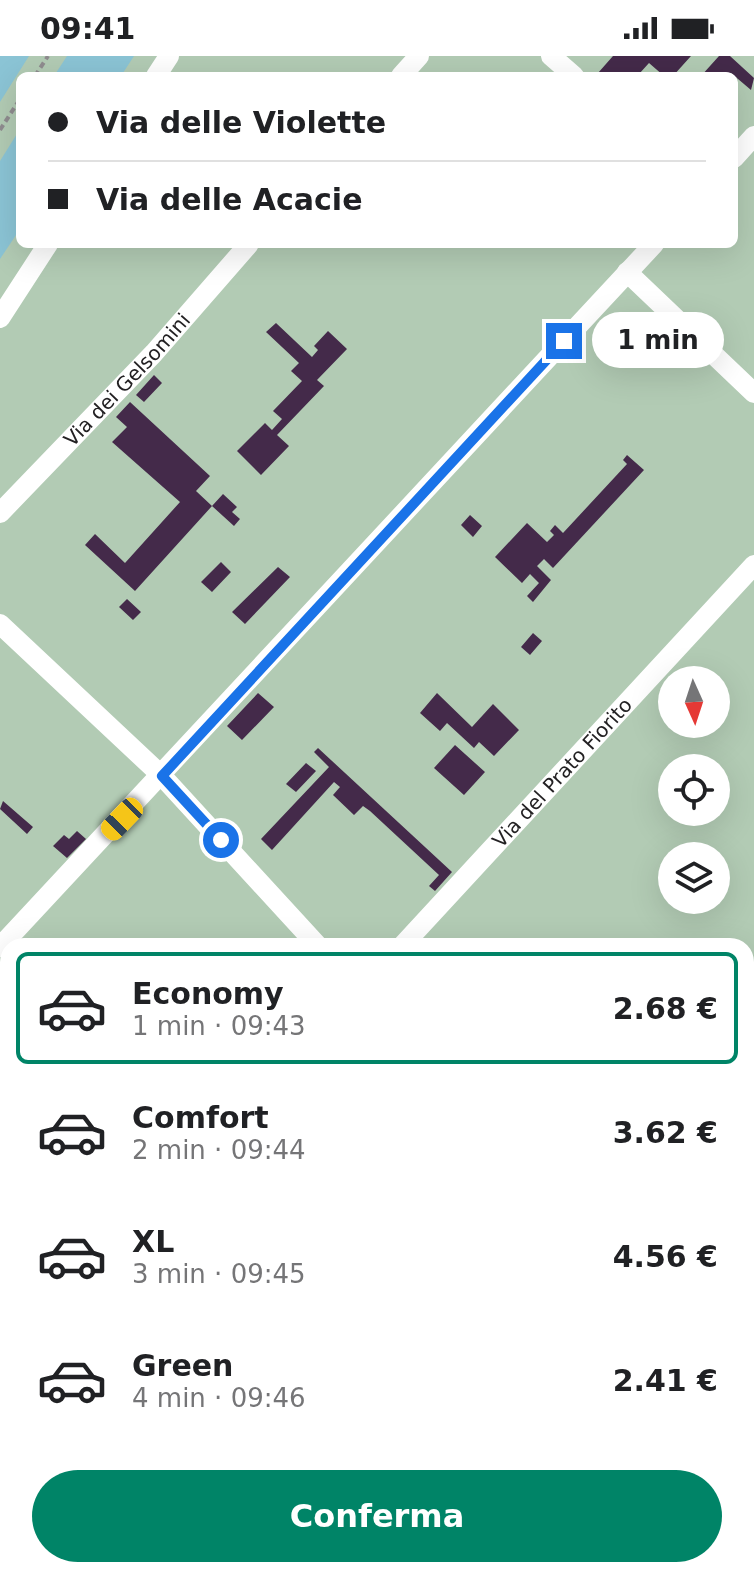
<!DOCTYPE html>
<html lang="it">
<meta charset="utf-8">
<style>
:root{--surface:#fff;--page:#f2f2f2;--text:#202124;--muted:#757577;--line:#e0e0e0;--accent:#008467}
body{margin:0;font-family:"DejaVu Sans",sans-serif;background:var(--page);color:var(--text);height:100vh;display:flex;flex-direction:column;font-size:30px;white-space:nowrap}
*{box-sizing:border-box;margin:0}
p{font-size:26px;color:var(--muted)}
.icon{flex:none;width:44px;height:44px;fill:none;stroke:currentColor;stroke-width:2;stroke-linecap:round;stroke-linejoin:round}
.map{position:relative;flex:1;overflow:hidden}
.panel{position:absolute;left:0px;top:882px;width:754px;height:640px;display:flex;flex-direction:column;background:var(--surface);border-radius:24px 24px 0 0;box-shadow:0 8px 32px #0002}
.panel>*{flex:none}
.guide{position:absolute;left:16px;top:16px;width:722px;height:176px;border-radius:12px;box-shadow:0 8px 32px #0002;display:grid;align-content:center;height:176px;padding:0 32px;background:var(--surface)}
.needle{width:52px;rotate:177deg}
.tools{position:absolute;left:658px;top:610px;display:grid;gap:16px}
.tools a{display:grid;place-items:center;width:72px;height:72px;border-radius:50%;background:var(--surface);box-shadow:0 8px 32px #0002;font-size:40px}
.end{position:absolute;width:36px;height:36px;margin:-18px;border:10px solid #1a73e8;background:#fff;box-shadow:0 0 0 4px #fff}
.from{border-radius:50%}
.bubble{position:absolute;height:56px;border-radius:28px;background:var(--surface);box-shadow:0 8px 32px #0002;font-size:26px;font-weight:700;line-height:56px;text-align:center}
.car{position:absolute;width:24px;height:48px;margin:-24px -12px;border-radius:10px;box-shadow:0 0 6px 2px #0007;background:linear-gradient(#f5c518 24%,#345 0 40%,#f5c518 0 76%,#345 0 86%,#f5c518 0)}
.guide b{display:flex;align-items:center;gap:28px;height:76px;font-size:30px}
.guide b+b{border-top:2px solid var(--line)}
.guide i{width:20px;height:20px;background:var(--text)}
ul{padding:14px 0 0;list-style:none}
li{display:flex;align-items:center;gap:24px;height:112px;margin:0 16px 12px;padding:0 16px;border:4px solid transparent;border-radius:12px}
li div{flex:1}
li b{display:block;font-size:30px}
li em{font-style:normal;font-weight:700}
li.selected{border-color:var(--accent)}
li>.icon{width:72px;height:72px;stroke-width:1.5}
.cta{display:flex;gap:16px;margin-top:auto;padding:16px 32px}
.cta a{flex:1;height:92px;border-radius:48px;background:var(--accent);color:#fff;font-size:32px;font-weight:700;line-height:92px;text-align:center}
.status{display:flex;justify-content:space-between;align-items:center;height:56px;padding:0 40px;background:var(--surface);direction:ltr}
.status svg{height:22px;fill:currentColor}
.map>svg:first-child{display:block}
.green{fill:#b2cbb4;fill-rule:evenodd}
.water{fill:#8bc4d5}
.building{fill:#442a4a}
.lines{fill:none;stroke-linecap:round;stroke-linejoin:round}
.path{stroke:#8f8c8f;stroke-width:4;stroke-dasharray:6 4;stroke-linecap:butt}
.minor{stroke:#fff;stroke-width:20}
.route{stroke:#1a73e8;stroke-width:10}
.labels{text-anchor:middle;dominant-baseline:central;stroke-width:8;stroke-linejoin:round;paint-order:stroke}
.street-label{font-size:20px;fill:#232123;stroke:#fff}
</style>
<div class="status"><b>09:41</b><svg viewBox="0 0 49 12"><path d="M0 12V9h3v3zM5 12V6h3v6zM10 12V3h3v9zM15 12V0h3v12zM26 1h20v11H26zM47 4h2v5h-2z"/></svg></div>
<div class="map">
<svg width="754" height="1522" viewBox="0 0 754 1522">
<rect width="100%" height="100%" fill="#e1dee2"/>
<path class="green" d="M0 0H754V1522H0ZM20 20H734V188H20ZM672 624H716V668H672ZM672 712H716V756H672ZM672 800H716V844H672ZM8 890H746V1514H8Z"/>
<path class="water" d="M0 0H29L0 46Z
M67 0H134L121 20H54Z
M20 73V173L0 203V105Z"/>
<path class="building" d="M613 0H691L673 20H664L649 7 639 18 642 20H601L598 17Z
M719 0H730L754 22 751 34 731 17 728 20H701Z
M276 267 312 301 318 294 314 290 328 275 347 293 317 324 324 330 277 379 289 390 261 419 237 395 265 367 272 374 282 363 273 355 302 325 291 315 299 307 266 276Z
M154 319 162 327 144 346 136 339Z
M130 346 210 420 196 435 212 450 135 535 85 489 95 478 125 507 180 446 112 386 127 371 116 361Z
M627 399 644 414 553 512 544 503 537 510 551 524 533 546 527 540 539 527 530 518 522 527 495 501 527 467 547 486 554 479 550 475 555 469 563 477 627 408 623 404Z
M223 438 237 451 232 456 240 463 234 470 212 450Z
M470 459 482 470 473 481 461 469Z
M221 506 231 516 212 536 201 526Z
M278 511 290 521 245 568 232 556Z
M127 543 141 556 133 564 119 551Z
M533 577 542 585 530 599 521 591Z
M258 637 274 651 242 684 227 670Z
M437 637 472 671 493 648 519 674 494 700 479 686 474 692 447 667 440 675 420 657Z
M455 689 485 716 464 739 434 712Z
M318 692 452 816 435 835 429 830 439 819 370 755 363 750 354 759 333 739 340 731 334 726 272 794 261 783 329 711 314 696Z
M306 707 316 715 296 736 286 728Z
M3 745 33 771 27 778 0 753Z
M77 775 86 783 67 802 53 790 64 779 69 783Z
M0 1051 8 1058V1075L0 1084Z
M754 1114V1136L746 1140V1119Z"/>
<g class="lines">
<path class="path" d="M35 20 48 0
M0 74 20 43"/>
<g class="minor">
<path d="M551 0 574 20"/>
<path d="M156 20 169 0"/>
<path d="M401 20 419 0"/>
<path d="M734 102 754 80"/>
<path d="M627 216 754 337"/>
<path d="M0 262 48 188"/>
<path id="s1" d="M0 457 154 297 249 188"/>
<path d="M0 568 162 720 318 890"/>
<path id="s2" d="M402 890 754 509"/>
<path d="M0 891 654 188"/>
<path d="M746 982 754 978"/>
<path d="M746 1314 754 1310"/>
<path d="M0 1321 8 1313"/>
<path d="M0 1382 8 1379"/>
<path d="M686 1514 690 1522"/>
<path d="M365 1522 379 1514"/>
</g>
</g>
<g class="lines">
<path class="route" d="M221 784 162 720 564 285"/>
</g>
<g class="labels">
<g class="street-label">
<text stroke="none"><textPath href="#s1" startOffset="184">Via dei Gelsomini</textPath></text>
<text stroke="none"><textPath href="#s2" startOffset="236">Via del Prato Fiorito</textPath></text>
</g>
</g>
</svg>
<div class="tools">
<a><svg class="needle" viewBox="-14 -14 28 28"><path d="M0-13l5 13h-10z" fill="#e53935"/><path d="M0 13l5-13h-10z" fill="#757577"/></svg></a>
<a><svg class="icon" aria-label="locate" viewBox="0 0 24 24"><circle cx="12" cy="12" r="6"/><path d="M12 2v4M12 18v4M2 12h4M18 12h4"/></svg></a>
<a><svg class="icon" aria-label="layers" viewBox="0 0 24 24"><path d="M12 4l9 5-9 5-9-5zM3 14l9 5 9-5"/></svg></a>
</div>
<i class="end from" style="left:221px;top:784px"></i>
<i class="end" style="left:564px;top:285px"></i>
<div class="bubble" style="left:592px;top:256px;width:132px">1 min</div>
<i class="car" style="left:122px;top:763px;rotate:224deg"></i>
<div class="guide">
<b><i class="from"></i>Via delle Violette</b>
<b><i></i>Via delle Acacie</b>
</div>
<section class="panel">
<ul>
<li class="selected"><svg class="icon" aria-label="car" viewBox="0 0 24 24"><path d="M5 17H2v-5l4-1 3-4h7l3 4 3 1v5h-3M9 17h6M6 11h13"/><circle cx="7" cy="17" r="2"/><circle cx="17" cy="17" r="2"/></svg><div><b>Economy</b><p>1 min · 09:43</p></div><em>2.68 €</em></li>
<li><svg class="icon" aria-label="car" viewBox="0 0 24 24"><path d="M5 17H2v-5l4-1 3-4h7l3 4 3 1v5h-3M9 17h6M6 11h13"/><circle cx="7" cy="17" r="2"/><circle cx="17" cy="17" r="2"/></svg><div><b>Comfort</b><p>2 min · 09:44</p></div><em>3.62 €</em></li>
<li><svg class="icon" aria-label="car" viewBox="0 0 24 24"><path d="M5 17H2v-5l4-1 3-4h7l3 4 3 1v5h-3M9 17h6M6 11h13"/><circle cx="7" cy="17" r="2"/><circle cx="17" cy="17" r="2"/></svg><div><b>XL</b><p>3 min · 09:45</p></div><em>4.56 €</em></li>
<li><svg class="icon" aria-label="car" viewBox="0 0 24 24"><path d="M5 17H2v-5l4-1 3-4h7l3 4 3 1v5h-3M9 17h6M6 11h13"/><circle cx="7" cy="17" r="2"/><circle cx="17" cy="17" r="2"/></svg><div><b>Green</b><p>4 min · 09:46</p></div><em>2.41 €</em></li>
</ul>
<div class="cta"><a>Conferma</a></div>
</section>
</div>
